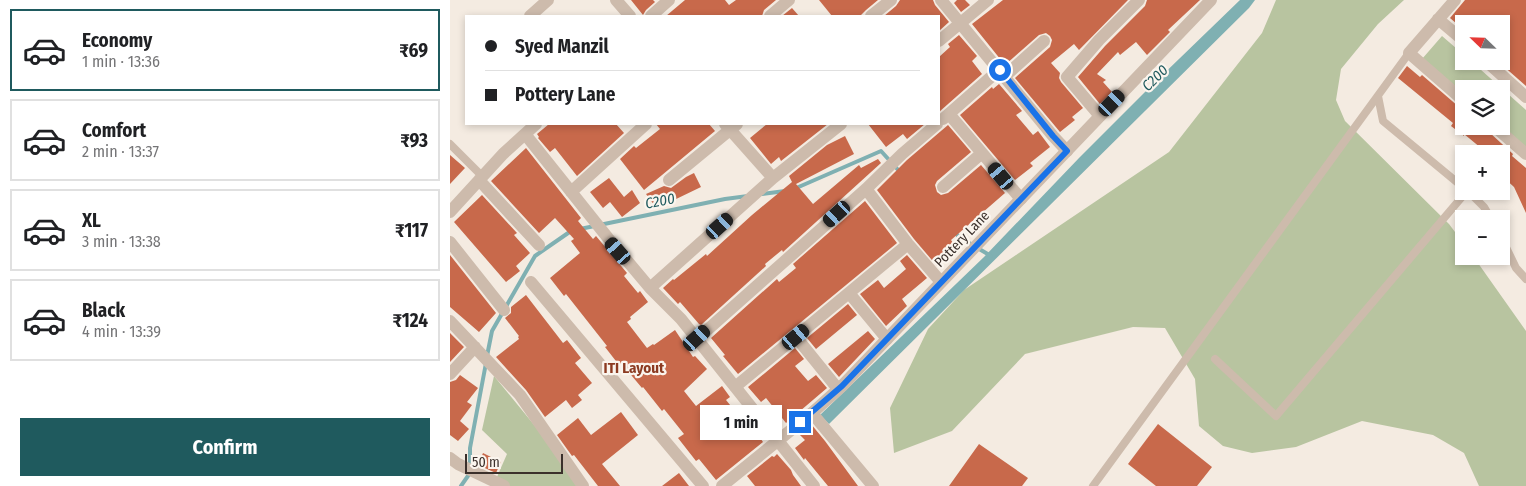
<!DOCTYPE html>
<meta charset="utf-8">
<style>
:root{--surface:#fff;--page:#f2f2f2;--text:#202124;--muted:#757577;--line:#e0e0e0;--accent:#1f5a5e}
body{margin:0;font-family:"Fira Sans Condensed",sans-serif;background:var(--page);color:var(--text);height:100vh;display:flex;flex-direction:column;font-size:19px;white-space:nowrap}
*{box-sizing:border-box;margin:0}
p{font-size:16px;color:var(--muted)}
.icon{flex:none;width:28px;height:28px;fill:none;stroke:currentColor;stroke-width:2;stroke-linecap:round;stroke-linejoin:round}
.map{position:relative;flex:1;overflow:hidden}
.drawer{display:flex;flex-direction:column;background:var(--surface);width:450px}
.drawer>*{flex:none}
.banner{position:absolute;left:15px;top:15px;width:475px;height:110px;border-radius:0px;box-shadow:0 2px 8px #0003;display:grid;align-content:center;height:110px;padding:0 20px;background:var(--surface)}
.needle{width:32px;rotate:293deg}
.controls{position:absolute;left:1005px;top:15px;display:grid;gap:10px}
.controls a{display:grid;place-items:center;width:55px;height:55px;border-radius:0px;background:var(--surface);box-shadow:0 2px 8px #0003;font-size:25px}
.scale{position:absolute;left:15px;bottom:12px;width:98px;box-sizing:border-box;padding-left:5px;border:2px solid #3b302b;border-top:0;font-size:14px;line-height:18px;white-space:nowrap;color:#3b302b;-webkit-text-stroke:4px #fbf5ee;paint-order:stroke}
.end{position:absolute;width:22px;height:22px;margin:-11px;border:6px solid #1a73e8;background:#fff;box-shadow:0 0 0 2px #fff}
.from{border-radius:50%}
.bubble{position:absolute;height:35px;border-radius:0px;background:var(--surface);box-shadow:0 2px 8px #0003;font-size:16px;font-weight:700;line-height:35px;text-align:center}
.car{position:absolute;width:15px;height:30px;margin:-15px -8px;border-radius:6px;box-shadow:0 0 4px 1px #0007;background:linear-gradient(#222 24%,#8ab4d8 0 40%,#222 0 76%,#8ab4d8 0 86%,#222 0)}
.banner b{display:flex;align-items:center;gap:18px;height:48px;font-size:19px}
.banner b+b{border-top:1px solid var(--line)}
.banner i{width:12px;height:12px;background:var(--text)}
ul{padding:9px 0 0;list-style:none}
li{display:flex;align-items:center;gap:15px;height:82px;margin:0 10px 8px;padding:0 10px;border:2px solid var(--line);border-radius:0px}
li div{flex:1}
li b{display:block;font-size:19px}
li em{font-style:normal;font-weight:700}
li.on{border-color:var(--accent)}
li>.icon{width:45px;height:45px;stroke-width:1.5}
.cta{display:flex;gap:10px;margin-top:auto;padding:10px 20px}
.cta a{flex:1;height:58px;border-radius:0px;background:var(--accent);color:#fff;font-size:20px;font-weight:700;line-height:58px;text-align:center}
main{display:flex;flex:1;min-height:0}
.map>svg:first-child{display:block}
.green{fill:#b8c4a0}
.water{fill:#7fb0b2}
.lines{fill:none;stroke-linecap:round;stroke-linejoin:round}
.stream{stroke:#7fb0b2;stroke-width:4}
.building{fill:#c8694b}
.service{stroke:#cdbbac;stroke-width:8}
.minor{stroke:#cdbbac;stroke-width:12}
.tertiary{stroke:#cdbbac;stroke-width:12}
.route{stroke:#1a73e8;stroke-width:6}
.labels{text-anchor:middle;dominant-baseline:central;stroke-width:4.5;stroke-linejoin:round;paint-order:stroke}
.street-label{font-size:14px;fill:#3b302b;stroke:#fbf5ee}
.water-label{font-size:15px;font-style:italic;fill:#1f5a5e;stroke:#fbf5ee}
.neighbourhood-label{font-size:15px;font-weight:bold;fill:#8c3b22;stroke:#fbf5ee}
</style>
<main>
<section class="drawer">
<ul>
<li class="on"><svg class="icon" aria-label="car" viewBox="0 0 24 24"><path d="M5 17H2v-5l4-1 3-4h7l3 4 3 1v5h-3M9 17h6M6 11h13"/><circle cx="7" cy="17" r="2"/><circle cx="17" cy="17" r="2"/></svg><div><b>Economy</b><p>1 min · 13:36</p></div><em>₹69</em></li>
<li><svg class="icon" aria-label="car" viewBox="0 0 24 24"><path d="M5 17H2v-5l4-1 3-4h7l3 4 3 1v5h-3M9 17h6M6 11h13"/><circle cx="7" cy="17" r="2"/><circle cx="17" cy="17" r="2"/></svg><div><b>Comfort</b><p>2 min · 13:37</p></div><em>₹93</em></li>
<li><svg class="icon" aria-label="car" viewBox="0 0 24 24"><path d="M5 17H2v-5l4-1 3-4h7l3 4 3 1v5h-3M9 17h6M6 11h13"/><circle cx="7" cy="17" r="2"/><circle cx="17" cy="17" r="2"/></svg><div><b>XL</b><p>3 min · 13:38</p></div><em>₹117</em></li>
<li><svg class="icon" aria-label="car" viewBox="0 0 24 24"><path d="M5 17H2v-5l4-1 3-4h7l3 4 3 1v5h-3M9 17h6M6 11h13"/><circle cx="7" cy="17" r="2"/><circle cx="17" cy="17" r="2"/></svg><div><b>Black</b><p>4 min · 13:39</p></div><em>₹124</em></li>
</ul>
<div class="cta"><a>Confirm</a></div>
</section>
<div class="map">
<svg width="1076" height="486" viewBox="0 0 1076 486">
<rect width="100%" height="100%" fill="#f4ebe1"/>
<path class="green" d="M826 0H954L928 24 891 69 886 100 895 121 999 224 1014 244V256H1023L1076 331V486H1029L1014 453 983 435 912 421 846 447 802 453 773 446 749 426 745 379 715 328 683 327 575 354 502 431 444 453 440 408 478 329 514 290 719 152 812 33Z
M992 36 1014 55V61H1021L1076 110V150L1051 126V89H1014V95L972 59Z
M44 376 134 486H43L57 454 32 430Z"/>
<path class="water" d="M790 0H805L799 8 379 424 370 415 534 257 629 158 699 88Z"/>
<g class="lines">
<path class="stream" d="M344 189 431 151 450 172
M312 194 335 191
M130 229 275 199 298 196
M504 231 509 237 541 256
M37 356 42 331 85 256 121 231
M20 467V448L36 363
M11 486 20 473"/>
</g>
<path class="building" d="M181 0H203L205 2 196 10 193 15Z
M235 0H275L279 5 286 0H326L314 10 312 16H213L215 15 216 16Z
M369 0H428L416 10 410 16H382Z
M450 0H483L485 5 499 22 489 31V16H434L446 6Z
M507 0H515L520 5 511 12 504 3Z
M553 0H678L629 50 624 44 601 63 610 73 609 78 611 82 633 108 622 117 625 120 610 132 565 78 600 47 602 40 600 36 596 33 589 35 555 65 522 24Z
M697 0H750L718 30 720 32 697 55 686 42 670 55 668 52 647 74 656 80 653 82 662 92 650 104 628 77 655 46 695 6Z
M1015 0H1076V86L1051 64V24H1014V30L1000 18Z
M342 8 349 16H332Z
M509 35 527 56 522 61 532 74 489 112V57L500 47 498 44Z
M957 66 970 77 972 75 1009 107 1014 109V126H1035L1039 132 1063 154 1062 156 1076 168V213L1064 187 1051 175V154H1035L1030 149 1031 148 1014 134V136L1001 126 1003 123 948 78Z
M549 84 572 111 566 115 583 135 588 131 600 147 580 163 583 166 565 180 510 115 542 87 543 89Z
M99 124H166L174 133 127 176 105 148 100 152 88 138 89 137 87 134Z
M206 124H259L265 131 194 190 170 159 184 146 186 148 210 129Z
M317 124H378L331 161 329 157 321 164 300 138Z
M418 124H475L457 139 453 134 436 147Z
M498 125 521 152 487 181 485 185 487 192 491 195 498 193 531 165 555 193 501 240 506 247 487 266 464 239 427 190 457 160Z
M395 136 404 154 346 184 363 204 409 165 411 168 428 159 431 163 333 252 332 250 315 264 316 266 251 325 249 324 230 302 228 304 213 288 223 279 224 280 256 254 257 256 302 215 342 182 339 176 377 145Z
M76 148 131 218 128 221 143 239 146 236 177 273 174 276 188 293 190 291 198 302 180 317 181 319 177 322 197 348 203 344 204 345 225 330 243 357 245 356 257 369 234 391 246 406 272 386 280 397 276 400 289 416 293 413 313 442 266 480 249 459 246 461 228 438 234 434 214 409 212 411 193 387 192 388 171 363 169 365 155 347 157 346 116 294 114 296 100 278 130 253 121 241 124 239 105 218 89 233 41 181Z
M0 155 15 168 0 184Z
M244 173 251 187 222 201 217 196 205 206 196 194 214 186 221 188 236 177Z
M159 178 174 197 182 190 190 203 172 217 160 202 153 208 140 192Z
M32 195 67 233 64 235 80 253 66 266 70 271 56 282 4 222Z
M415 201 447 243 288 374 273 356 275 355 261 338 327 279 329 282 346 268 343 264Z
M0 255 46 313 29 332 0 307Z
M457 255 477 278 452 299 457 306 436 326 410 294 428 280 434 288 456 269 450 261Z
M76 295 113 343 117 340 131 358 125 363 142 383 128 395 132 400 122 408 116 400 95 417 76 390 46 357 69 339 68 337 69 336 55 318 61 313V307Z
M398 304 407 315 366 349 357 338Z
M418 331 425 339 389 377 378 364Z
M0 333 14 347 0 362Z
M345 348 354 359 345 366 358 381 366 375 377 388 336 423 316 398 311 402 298 387Z
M10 375 28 388 17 402 22 405 10 421 19 429 8 441 0 435V382L6 380Z
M171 412 188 435 152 464 170 486H148L124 455 122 456 107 435 128 418 141 435Z
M361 424 375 441 408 486H378L355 458 354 460 345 448 355 440 349 434Z
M708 424 762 467 747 486H706L678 464Z
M529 444 578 478 572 486H499Z
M33 453 51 462 46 473 28 465Z
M327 454 341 470 343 475 351 486H305L297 476 322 456 324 457Z
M229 473 239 486H212Z"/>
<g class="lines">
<path class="service" d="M928 96 933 121 1014 188
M0 144 33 177
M1018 191 1034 207 1041 219
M1051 237 1066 268 1076 279
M765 359 826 416 1017 191
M643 486 959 53"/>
<path class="minor" d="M166 0 180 16
M491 0 603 136 617 151
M1005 0 959 53 1014 101
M80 16 98 0
M201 16 219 0
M320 16 339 0
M421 16 441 0
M988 19 1014 41
M489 41 538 0
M1036 61 1076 97
M555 76 594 41
M499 114 571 199
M650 116 617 77 649 40 689 0
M493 119 549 70
M275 124 323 178
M1044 126 1076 154
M75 134 158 238 200 288 231 319 364 486
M29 180 89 245
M219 180 287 124
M493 187 532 153
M416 189 458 244 491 282
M121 192 196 124
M0 212 53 154 86 124
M0 242 54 310
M81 282 253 486
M200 288 323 178 391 124
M399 293 437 339
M0 321 70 395 133 486
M346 337 388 389
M247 339 416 189 452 154 487 124
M0 374 25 347
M285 387 458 244
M362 413 423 486
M0 458 8 464 54 486"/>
<path class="tertiary" d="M272 486 362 413 392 386 761 0"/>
</g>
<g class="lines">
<path class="route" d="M350 422 392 386 617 151 603 136 550 70"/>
</g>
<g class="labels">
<g class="street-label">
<text transform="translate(512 239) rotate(-46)">Pottery Lane</text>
</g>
<g class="water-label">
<text transform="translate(705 78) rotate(-45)">C200</text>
<text transform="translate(210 201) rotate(-11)">C200</text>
</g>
<g class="neighbourhood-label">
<text x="184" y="368">ITI Layout</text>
</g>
</g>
</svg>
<div class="controls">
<a><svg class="needle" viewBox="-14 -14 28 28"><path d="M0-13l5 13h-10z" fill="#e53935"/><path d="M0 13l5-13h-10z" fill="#757577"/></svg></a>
<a><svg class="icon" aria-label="layers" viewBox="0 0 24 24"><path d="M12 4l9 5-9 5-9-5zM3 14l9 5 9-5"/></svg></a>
<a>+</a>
<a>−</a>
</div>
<div class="scale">50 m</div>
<i class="end from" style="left:550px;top:70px"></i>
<i class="end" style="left:350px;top:422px"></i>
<div class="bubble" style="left:250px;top:405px;width:82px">1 min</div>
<i class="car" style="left:662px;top:103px;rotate:44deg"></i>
<i class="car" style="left:551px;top:176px;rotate:320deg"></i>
<i class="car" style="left:387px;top:214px;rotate:228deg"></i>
<i class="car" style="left:270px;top:226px;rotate:48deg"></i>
<i class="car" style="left:168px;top:251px;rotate:319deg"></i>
<i class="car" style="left:346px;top:337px;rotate:50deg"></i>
<i class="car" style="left:247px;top:338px;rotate:48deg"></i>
<div class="banner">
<b><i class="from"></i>Syed Manzil</b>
<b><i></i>Pottery Lane</b>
</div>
</div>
</main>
